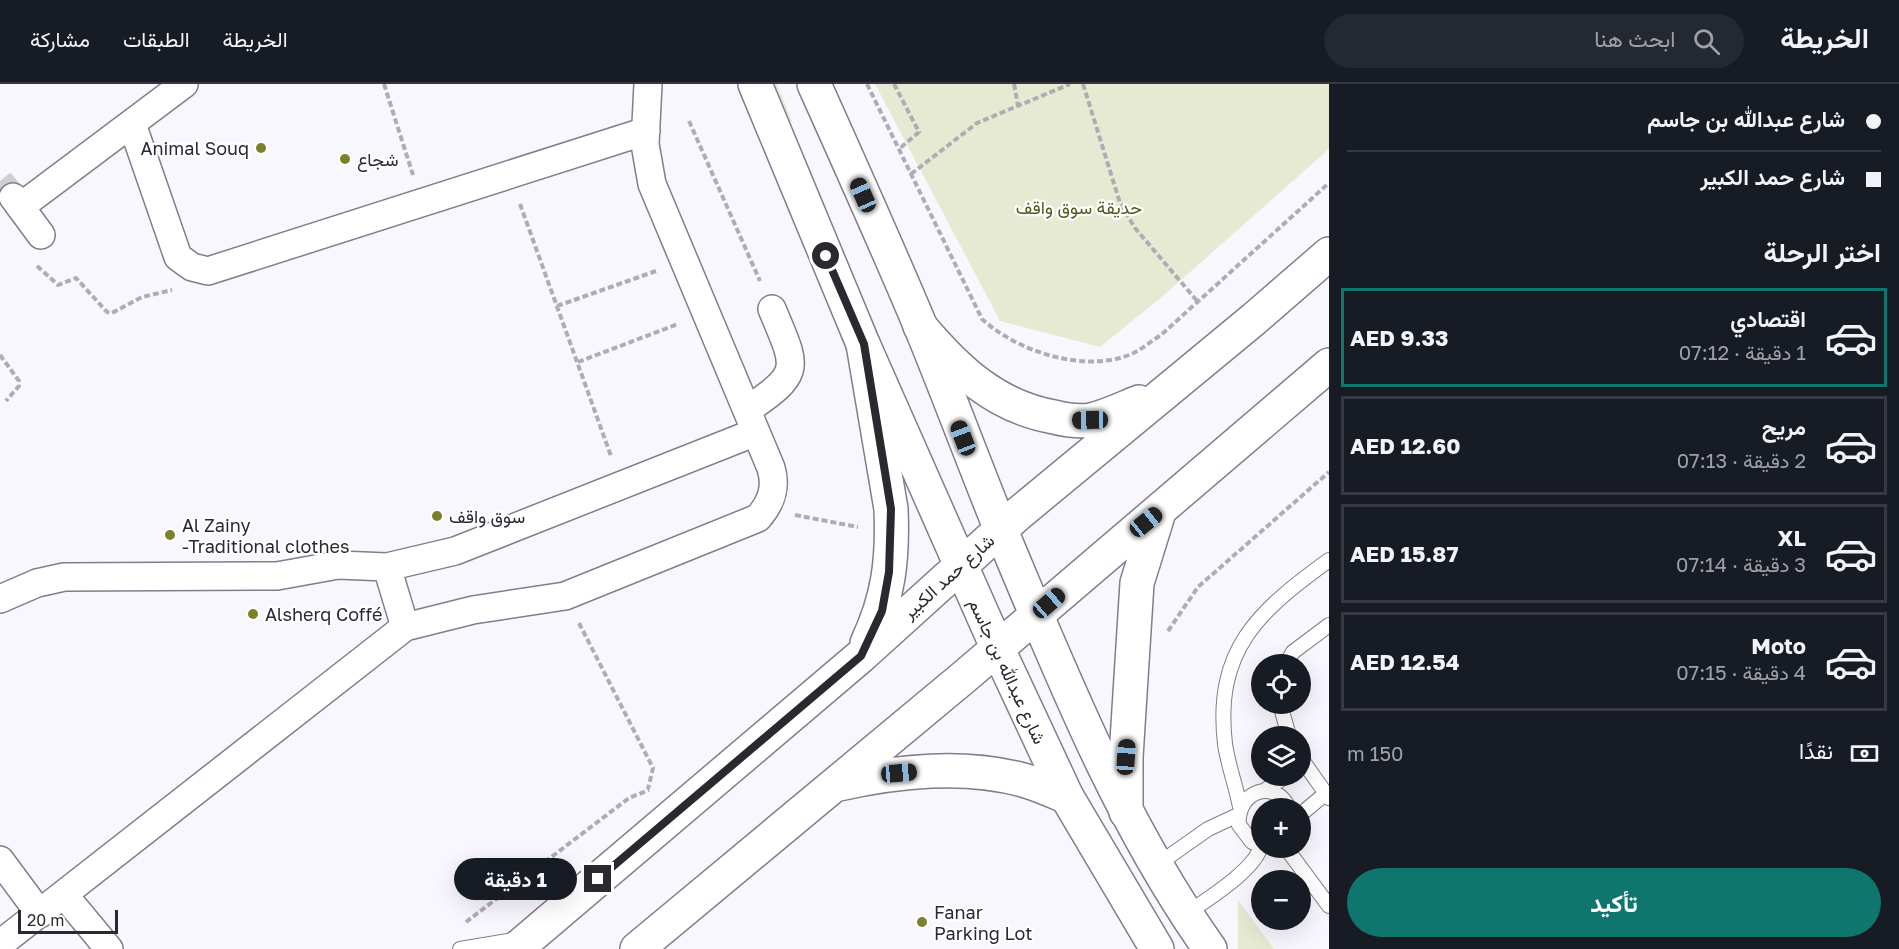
<!DOCTYPE html>
<html lang="ar">
<meta charset="utf-8">
<style>
:root{--surface:#171b24;--page:#242831;--text:#f1f3f6;--muted:#9ea1a6;--line:#363941;--accent:#0f766e}
body{margin:0;font-family:"Golos Text",Vazirmatn,sans-serif;background:var(--page);color:var(--text);direction:rtl;height:100vh;display:flex;flex-direction:column;font-size:22px;white-space:nowrap}
*{box-sizing:border-box;margin:0}
p{font-size:20px;color:var(--muted)}
.icon{flex:none;width:33px;height:33px;fill:none;stroke:currentColor;stroke-width:2;stroke-linecap:round;stroke-linejoin:round}
.map{position:relative;flex:1;overflow:hidden;direction:ltr}
.drawer{display:flex;flex-direction:column;background:var(--surface);width:570px}
.drawer>*{flex:none}
.hud{display:grid;align-content:center;height:132px;padding:0 18px;background:var(--surface)}
.fabs{position:absolute;left:1251px;top:570px;display:grid;gap:12px}
.fabs a{display:grid;place-items:center;width:60px;height:60px;border-radius:50%;background:var(--surface);box-shadow:0 6px 24px #0002;font-size:30px}
.scale{position:absolute;left:18px;bottom:15px;width:100px;box-sizing:border-box;padding-left:6px;border:3px solid #2b282f;border-top:0;font-size:16px;line-height:21px;white-space:nowrap;color:#2b282f;-webkit-text-stroke:4px #fff;paint-order:stroke}
.end{position:absolute;width:27px;height:27px;margin:-14px;border:8px solid #2b282f;background:#fff;box-shadow:0 0 0 3px #fff}
.from{border-radius:50%}
.bubble{position:absolute;height:42px;border-radius:21px;background:var(--surface);box-shadow:0 6px 24px #0002;font-size:20px;font-weight:700;line-height:42px;text-align:center;direction:rtl}
.car{position:absolute;width:18px;height:36px;margin:-18px -9px;border-radius:8px;box-shadow:0 0 4px 2px #0007;background:linear-gradient(#222 24%,#8ab4d8 0 40%,#222 0 76%,#8ab4d8 0 86%,#222 0)}
.hud b{display:flex;align-items:center;gap:21px;height:57px;font-size:22px}
.hud b+b{border-top:2px solid var(--line)}
.hud i{width:15px;height:15px;background:var(--text)}
ul{padding:0;list-style:none}
li{display:flex;align-items:center;gap:18px;height:99px;margin:0 12px 9px;padding:0 6px;border:3px solid var(--line);border-radius:0px}
li div{flex:1}
li b{display:block;font-size:22px}
li em{font-style:normal;font-weight:700}
li.current{border-color:var(--accent)}
li>.icon{width:54px;height:54px;stroke-width:1.5}
h2{padding:0 18px;font-size:27px;line-height:72px}
.pay{display:flex;align-items:center;gap:15px;height:66px;padding:0 18px;font-size:22px}
.pay p{margin-inline-start:auto}
.button{display:flex;gap:12px;margin-top:auto;padding:12px 18px}
.button a{flex:1;height:69px;border-radius:36px;background:var(--accent);color:#fff;font-size:24px;font-weight:700;line-height:69px;text-align:center}
header{display:flex;align-items:center;gap:36px;box-sizing:border-box;height:84px;padding:0 30px;background:var(--surface);border-bottom:2px solid var(--line)}
header strong{font-size:28px}
nav{display:flex;gap:33px;margin-inline-start:auto;font-size:21px}
.search{width:420px;height:54px;background:var(--page);display:flex;align-items:center;gap:15px;box-sizing:border-box;padding:0 21px;border-radius:33px;color:var(--muted);font-size:22px}
main{display:flex;flex:1;min-height:0}
.map>svg:first-child{display:block}
.green{fill:#e7ead3}
.lines{fill:none;stroke-linecap:round;stroke-linejoin:round}
.street-tunnel{stroke:#d0ced5;stroke-width:27;stroke-dasharray:27 14;stroke-linecap:butt}
.lane-casing{stroke:#827c8d;stroke-width:16}
.street-casing{stroke:#827c8d;stroke-width:30}
.secondary-casing{stroke:#827c8d;stroke-width:36}
.primary-casing{stroke:#827c8d;stroke-width:36}
.path{stroke:#afadb4;stroke-width:4;stroke-dasharray:6 3;stroke-linecap:butt}
.lane{stroke:#fff;stroke-width:14}
.street{stroke:#fff;stroke-width:27}
.secondary{stroke:#fff;stroke-width:33}
.primary{stroke:#fff;stroke-width:33}
.route{stroke:#2b282f;stroke-width:8}
.poi-dot{fill:#7b8029;stroke:#fff;stroke-width:2}
.labels{text-anchor:middle;dominant-baseline:central;stroke-width:4.5;stroke-linejoin:round;paint-order:stroke}
.poi-label{font-size:18px;fill:#2b282f;stroke:#fff;text-anchor:start}
.park-label{font-size:18px;fill:#54571c;stroke:#fff}
.street-label{font-size:18px;fill:#2b282f;stroke:#fff}
</style>
<header>
<strong>الخريطة</strong>
<div class="search"><svg class="icon" aria-label="search" viewBox="0 0 24 24"><circle cx="10" cy="10" r="6"/><path d="M15 15l6 6"/></svg>ابحث هنا</div>
<nav><a>الخريطة</a><a>الطبقات</a><a>مشاركة</a></nav>
</header>
<main>
<section class="drawer">
<div class="hud">
<b><i class="from"></i>شارع عبدالله بن جاسم</b>
<b><i></i>شارع حمد الكبير</b>
</div>
<h2>اختر الرحلة</h2>
<ul>
<li class="current"><svg class="icon" aria-label="car" viewBox="0 0 24 24"><path d="M5 17H2v-5l4-1 3-4h7l3 4 3 1v5h-3M9 17h6M6 11h13"/><circle cx="7" cy="17" r="2"/><circle cx="17" cy="17" r="2"/></svg><div><b>اقتصادي</b><p>1 دقيقة · 07:12</p></div><em>AED 9.33</em></li>
<li><svg class="icon" aria-label="car" viewBox="0 0 24 24"><path d="M5 17H2v-5l4-1 3-4h7l3 4 3 1v5h-3M9 17h6M6 11h13"/><circle cx="7" cy="17" r="2"/><circle cx="17" cy="17" r="2"/></svg><div><b>مريح</b><p>2 دقيقة · 07:13</p></div><em>AED 12.60</em></li>
<li><svg class="icon" aria-label="car" viewBox="0 0 24 24"><path d="M5 17H2v-5l4-1 3-4h7l3 4 3 1v5h-3M9 17h6M6 11h13"/><circle cx="7" cy="17" r="2"/><circle cx="17" cy="17" r="2"/></svg><div><b>XL</b><p>3 دقيقة · 07:14</p></div><em>AED 15.87</em></li>
<li><svg class="icon" aria-label="car" viewBox="0 0 24 24"><path d="M5 17H2v-5l4-1 3-4h7l3 4 3 1v5h-3M9 17h6M6 11h13"/><circle cx="7" cy="17" r="2"/><circle cx="17" cy="17" r="2"/></svg><div><b>Moto</b><p>4 دقيقة · 07:15</p></div><em>AED 12.54</em></li>
</ul>
<div class="pay"><svg class="icon" aria-label="cash" viewBox="0 0 24 24"><path d="M3 7h18v10H3z"/><circle cx="12" cy="12" r="2"/></svg>نقدًا<p>150 m</p></div>
<div class="button"><a>تأكيد</a></div>
</section>
<div class="map">
<svg width="1329" height="865" viewBox="0 0 1329 865">
<rect width="100%" height="100%" fill="#f9f7fe"/>
<path class="green" d="M768 0H777L792 37 784 40Z
M875 0H1329V65L1163 212 1100 263 1000 237Z
M1238 816 1274 865H1238Z"/>
<g class="lines">
<path class="street-tunnel" d="M0 97 13 113"/>
<defs>
<path id="lane" d="M1286 580 1293 568 1329 541
M1280 620 1289 652
M1300 673 1329 714
M1264 707 1286 692
M1240 723C1236 702 1228 681 1225 660 1214 565 1259 527 1329 476
M1300 731 1325 710
M1262 761 1252 758 1239 741C1236 708 1274 693 1289 724
M1286 764 1329 822
M1157 781 1208 745 1238 731
M1186 830C1206 816 1257 785 1261 761
M460 865 519 855"/>
<path id="street" d="M132 40 178 173 192 183 208 187 646 47
M13 113 41 151
M20 123 184 0
M747 326C803 288 797 285 772 225
M387 483 405 543
M0 515 37 499 64 493 277 492 338 481 387 483 455 467 756 348
M0 776 40 830
M65 812 109 865
M0 860 405 543 473 526 565 512 758 434C771 419 777 404 771 384L652 100 645 60 648 0"/>
<path id="secondary" d="M755 0 863 260 997 563 1067 713 1157 865
M814 0C850 80 886 160 920 241 951 316 979 393 1010 468 1067 604 1124 744 1210 865"/>
<path id="primary" d="M920 242C957 286 996 323 1054 333 1066 336 1079 338 1091 336 1108 332 1124 324 1139 318
M863 260 891 425C893 475 889 513 867 559
M839 700C899 687 963 680 1023 696 1038 700 1053 707 1067 713
M1126 728V673L1137 499 1159 428
M516 865 861 572 1018 430 1254 235 1329 170
M637 865 964 593 1329 281"/>
</defs>
<use href="#lane" class="lane-casing"/>
<use href="#street" class="street-casing"/>
<use href="#secondary" class="secondary-casing"/>
<use href="#primary" class="primary-casing"/>
<path class="path" d="M384 0 413 91
M867 0 982 235C1017 267 1082 289 1129 271 1140 267 1151 257 1161 251L1329 99
M894 0 919 48 899 65
M1014 0 1018 22
M1083 0 1120 119 1135 144 1198 218
M689 37 760 197
M911 90 977 39 1070 0
M520 120 611 372
M37 182 58 201 76 194 107 228 112 229 142 213 172 206
M557 222 656 187
M0 271 19 297V302L6 317
M578 278 678 240
M795 431 858 443
M579 539 653 684 648 705
M1168 547 1198 503 1329 388
M466 838 629 714 649 706"/>
<use href="#lane" class="lane"/>
<use href="#street" class="street"/>
<use href="#secondary" class="secondary"/>
<use href="#primary" class="primary"/>
</g>
<g class="lines">
<path class="route" d="M598 795 861 572 882 527 889 488 891 425 864 260 826 172"/>
</g>
<g class="poi-dot">
<circle cx="261" cy="64" r="6"/>
<circle cx="345" cy="75" r="6"/>
<circle cx="437" cy="432" r="6"/>
<circle cx="170" cy="451" r="6"/>
<circle cx="253" cy="530" r="6"/>
<circle cx="922" cy="838" r="6"/>
</g>
<g class="labels">
<g class="poi-label">
<text x="249" y="64" text-anchor="end">Animal Souq</text>
<text x="357" y="75">شجاع</text>
<text x="449" y="432">سوق واقف</text>
<text x="182" y="441">Al Zainy<tspan x="182" dy="21">-Traditional clothes</tspan></text>
<text x="265" y="530">Alsherq Coffé</text>
<text x="934" y="828">Fanar<tspan x="934" dy="21">Parking Lot</tspan></text>
</g>
<g class="park-label">
<text x="1079" y="123">حديقة سوق واقف</text>
</g>
<g class="street-label">
<text transform="translate(948 492) rotate(-42)">شارع حمد الكبير</text>
<text transform="translate(1008 587) rotate(65)">شارع عبدالله بن جاسم</text>
</g>
</g>
</svg>
<div class="fabs">
<a><svg class="icon" aria-label="locate" viewBox="0 0 24 24"><circle cx="12" cy="12" r="6"/><path d="M12 2v4M12 18v4M2 12h4M18 12h4"/></svg></a>
<a><svg class="icon" aria-label="layers" viewBox="0 0 24 24"><path d="M12 4l9 5-9 5-9-5zM3 14l9 5 9-5"/></svg></a>
<a>+</a>
<a>−</a>
</div>
<div class="scale">20 m</div>
<i class="end from" style="left:826px;top:172px"></i>
<i class="end" style="left:598px;top:795px"></i>
<div class="bubble" style="left:454px;top:774px;width:123px">1 دقيقة</div>
<i class="car" style="left:863px;top:111px;rotate:336deg"></i>
<i class="car" style="left:1090px;top:336px;rotate:269deg"></i>
<i class="car" style="left:963px;top:354px;rotate:339deg"></i>
<i class="car" style="left:1146px;top:438px;rotate:51deg"></i>
<i class="car" style="left:1049px;top:519px;rotate:49deg"></i>
<i class="car" style="left:1126px;top:673px;rotate:4deg"></i>
<i class="car" style="left:899px;top:689px;rotate:85deg"></i>
</div>
</main>
